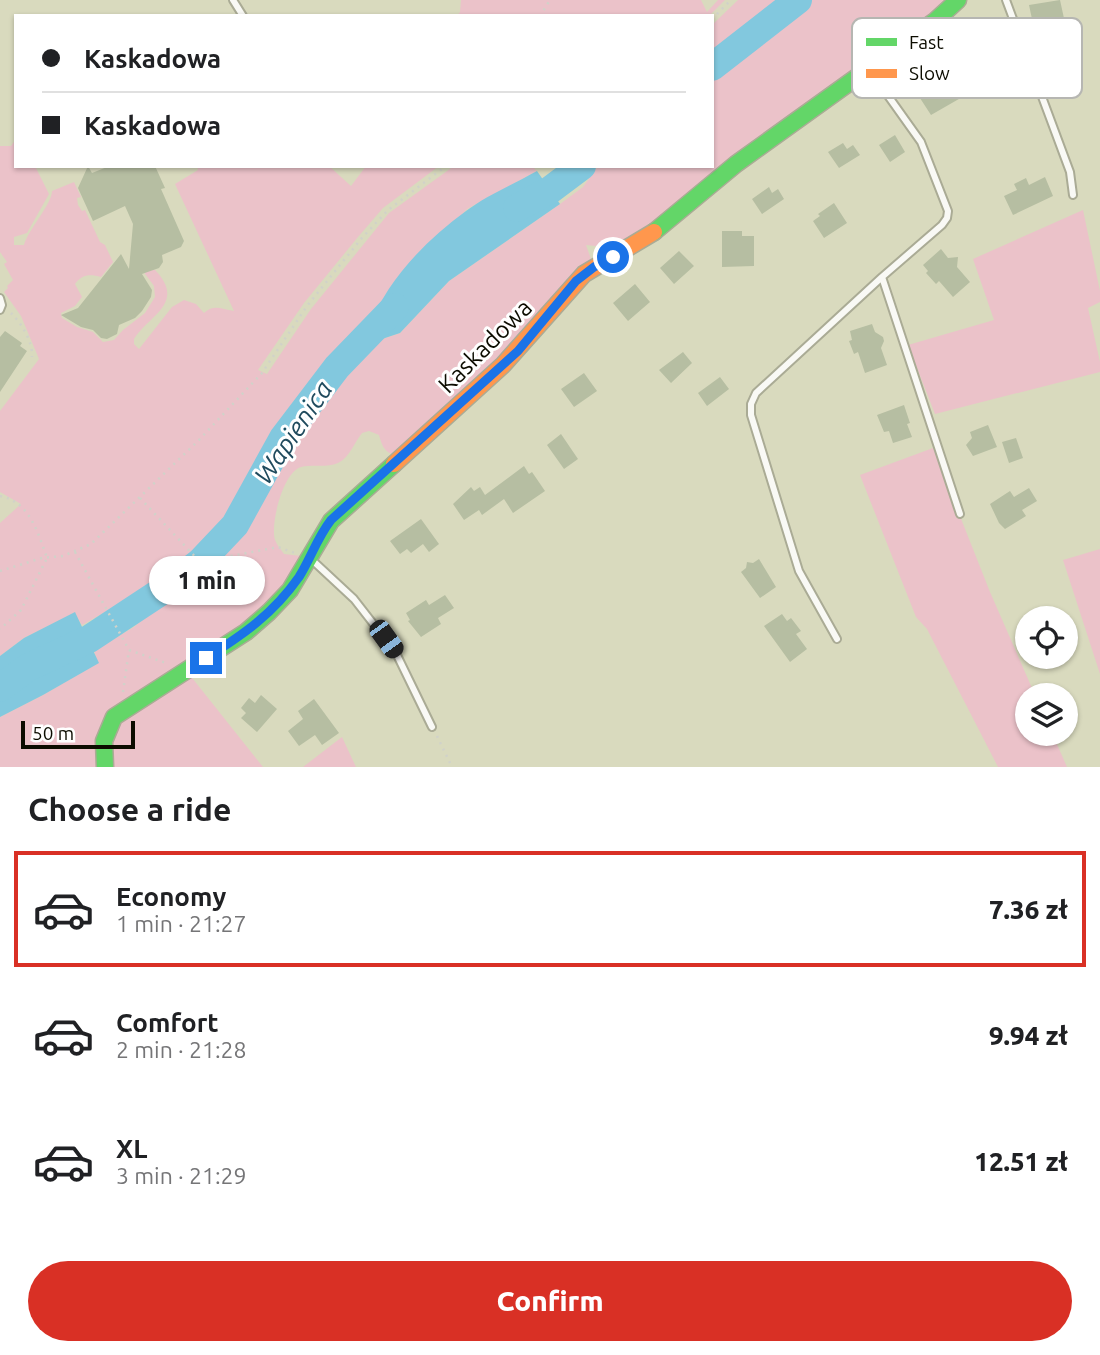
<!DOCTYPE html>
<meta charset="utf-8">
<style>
:root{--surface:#fff;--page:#f6f6f6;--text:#202124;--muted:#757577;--line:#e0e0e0;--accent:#d93025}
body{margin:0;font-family:Ubuntu,sans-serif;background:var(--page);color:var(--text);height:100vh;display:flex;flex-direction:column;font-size:26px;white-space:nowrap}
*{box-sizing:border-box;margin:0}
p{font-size:23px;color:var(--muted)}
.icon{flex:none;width:38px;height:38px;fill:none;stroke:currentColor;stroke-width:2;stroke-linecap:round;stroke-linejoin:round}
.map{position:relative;height:767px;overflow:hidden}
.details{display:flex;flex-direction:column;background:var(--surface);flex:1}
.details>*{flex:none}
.hud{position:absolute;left:14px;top:14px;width:700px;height:154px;border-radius:0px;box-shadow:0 2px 5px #0004;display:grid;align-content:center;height:154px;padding:0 28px;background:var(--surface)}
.tools{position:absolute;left:1015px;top:606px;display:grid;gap:14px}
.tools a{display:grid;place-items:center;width:63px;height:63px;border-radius:50%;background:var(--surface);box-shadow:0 2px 5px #0004;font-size:35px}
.scale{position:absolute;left:21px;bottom:18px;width:114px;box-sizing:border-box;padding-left:7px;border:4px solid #0c0c00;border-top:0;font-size:19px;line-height:24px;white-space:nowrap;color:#0c0c00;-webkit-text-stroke:5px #fff;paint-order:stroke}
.end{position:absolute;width:32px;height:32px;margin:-16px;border:9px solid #1a73e8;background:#fff;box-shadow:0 0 0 4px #fff}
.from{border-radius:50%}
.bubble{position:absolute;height:49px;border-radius:24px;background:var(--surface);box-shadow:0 2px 5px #0004;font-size:23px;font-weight:800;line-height:49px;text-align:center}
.car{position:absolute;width:21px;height:42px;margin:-21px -10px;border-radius:9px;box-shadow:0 0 5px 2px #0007;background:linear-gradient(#222 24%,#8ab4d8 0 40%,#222 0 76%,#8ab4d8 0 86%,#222 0)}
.hud b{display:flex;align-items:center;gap:24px;height:66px;font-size:26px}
.hud b+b{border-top:2px solid var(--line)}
.hud i{width:18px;height:18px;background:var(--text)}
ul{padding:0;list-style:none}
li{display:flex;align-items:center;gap:21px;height:116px;margin:0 14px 10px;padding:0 14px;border:4px solid transparent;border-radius:0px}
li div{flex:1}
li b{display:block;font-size:26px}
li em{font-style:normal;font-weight:800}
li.current{border-color:var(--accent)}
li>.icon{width:63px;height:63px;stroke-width:1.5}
h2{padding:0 28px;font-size:32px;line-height:84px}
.button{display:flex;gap:14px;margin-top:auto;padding:14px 28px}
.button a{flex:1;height:80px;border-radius:42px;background:var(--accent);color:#fff;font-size:28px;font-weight:800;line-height:80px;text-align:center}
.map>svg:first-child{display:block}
.green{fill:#ebc2c9}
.water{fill:#82c8de}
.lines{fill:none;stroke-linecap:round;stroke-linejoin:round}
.river{stroke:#82c8de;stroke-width:28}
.building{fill:#b6bea2}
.lane-casing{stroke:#aaab95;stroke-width:10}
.fast-casing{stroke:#aaab95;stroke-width:19}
.slow-casing{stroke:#aaab95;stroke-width:19}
.path{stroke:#d1d2c9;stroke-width:2.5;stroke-dasharray:2 5;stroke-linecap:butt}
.lane{stroke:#f9f9f5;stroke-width:6}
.fast{stroke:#63d668;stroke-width:16}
.slow{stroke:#ff974d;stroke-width:16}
.route{stroke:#1a73e8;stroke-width:9}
.labels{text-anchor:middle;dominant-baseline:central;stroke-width:6;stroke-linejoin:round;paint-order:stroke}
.street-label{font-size:24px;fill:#0c0c00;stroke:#fff}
.water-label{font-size:26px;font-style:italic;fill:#1f4a5d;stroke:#fff}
.key{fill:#fff;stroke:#b6b6b2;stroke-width:2}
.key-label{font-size:19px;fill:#0c0c00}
</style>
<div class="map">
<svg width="1100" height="767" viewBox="0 0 1100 767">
<rect width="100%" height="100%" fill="#d9dabe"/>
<path class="green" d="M461 0H701L707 12 718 0H725L709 16H457L460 12Z
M738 0H788L712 57V25Z
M808 0H954L669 216 615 248 586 245 591 259 528 333 398 455C385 454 382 446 379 435L369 431 362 433C354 443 350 457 338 463 327 468 313 464 301 467 283 472 270 524 275 540 277 545 281 550 284 554L301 556 304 561 266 611 120 708 100 767H0V717L43 695 98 663 94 651 134 627 204 568 241 529 291 445 345 374 376 341 400 333 449 281 560 204 583 187 598 166H712V75Z
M16 139V166H35L49 194 27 233 14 237V245H24C28 230 52 204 52 191L74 182 81 197 77 198 78 205 82 211 85 210 100 242 105 245 113 262 101 277C90 274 82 274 75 284L82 297 75 306 61 313 62 318 77 327 93 332 103 342 114 340 123 330 145 313 155 297 154 286 143 271 155 270C187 303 148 316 134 339V344L139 349 172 307 184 300 196 304 204 313C214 304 221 309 234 311L175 184 198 170 197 166H329L351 186 366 166H439L383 208 358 237 304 303 258 370 267 374 311 309 389 213 454 166H532L537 171 467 209 376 309 368 330 331 362 276 435 226 525 166 578 82 625 74 613 24 638 0 656V523L21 504 0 492V411L39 359 21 316 4 292 8 288 7 286 13 280 4 264 7 262 0 252V146H11Z
M1083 210 1100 291V302L1088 308 1100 362V372L935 414 908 345 994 320 973 259Z
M933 448 990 592 1035 695H1027V733H1052L1067 767H998L927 629 916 617 860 475Z
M1100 549V674L1063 560Z
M189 674 263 767H109L112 724Z
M342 737 356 767H303Z"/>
<path class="water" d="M537 171 560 204 449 281 400 333 376 341 368 330C386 281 424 242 466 211 487 195 514 184 537 171Z
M75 612 99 663 43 695 0 717V656L24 638Z"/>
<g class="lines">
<path class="river" d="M712 67 798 0
M517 208 550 190 582 166
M0 688 27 668 89 639 171 585 200 562 235 525 283 438 337 367 395 307"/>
</g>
<path class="building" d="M1060 0 1065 23 1048 26V30L1035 33 1029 5Z
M973 64 985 84 931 115 918 95 939 82 944 91 965 79 961 71Z
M895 135 905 152 890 162 879 145Z
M843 143 847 149 853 145 860 155 839 168 828 152Z
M88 166 92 173 107 167 155 166 165 188 161 189 184 241 181 247 162 255 163 262 159 268 142 274 152 290 151 297 142 311 135 318 119 325 117 334 107 339 101 338 93 330 81 327 61 315 78 308 121 254 129 269 133 224 125 206 93 221 78 188Z
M1045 177 1053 196 1013 215 1004 196 1017 190 1014 184 1026 178 1029 185Z
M769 187 772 193 778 189 784 199 762 214 752 199Z
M834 203 847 223 824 238 813 221 820 216 818 214Z
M722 231H742V236H754V266L722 267Z
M941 249 948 258 958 257 957 267 970 282 953 297 939 281 936 284 926 273 928 271 923 265Z
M679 251 694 266 674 284 660 268Z
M635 284 650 302 628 321 613 303Z
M872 324 875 332 883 337 884 341 881 348 887 365 865 373 858 352 854 354 849 341 852 340 850 331Z
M5 331 22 343 20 346 27 351 0 392V337Z
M683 352 692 363 671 383 659 370Z
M584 373 597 391 574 407 561 389Z
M720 377 729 389 707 406 698 393Z
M904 405 910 423 907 424 912 437 893 443 889 431 884 432 877 415Z
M988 425 997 447 973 456 966 445 972 438 970 432Z
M561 434 578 459 564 469 547 445Z
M1016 438 1023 458 1009 463 1002 442Z
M524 466 529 474 532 472 545 491 513 513 504 499 482 515 479 510 464 520 453 504 471 487 474 491 480 487 485 495Z
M1029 488 1037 501 1022 510 1026 516 1005 529 999 523 990 504 1010 491 1014 497Z
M421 519 439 544 429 552 423 544 411 553 407 549 400 554 390 541Z
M759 559 776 587 760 598 741 572 746 568 747 562 753 563Z
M445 595 454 608 438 618 441 624 421 637 408 621 410 620 406 613 426 600 429 605Z
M782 614 787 621 791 618 801 631 796 634 807 649 790 662 764 626Z
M261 695 277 709 257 732 241 718 246 713 241 708 249 698 255 703Z
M314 699 339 733 322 745 315 735 299 746 288 731 303 719 298 711Z"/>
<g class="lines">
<defs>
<path id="lane" d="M233 0 243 16
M1006 0 1070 172 1073 195
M869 69 921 142 948 211 947 218 942 225 882 277 960 514
M0 298 2 305 0 310
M311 559 354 599 396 653 432 727
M837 639 799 571 751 415V404L756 393 882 277"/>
<path id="fast" d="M654 232 736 164 935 21 958 0
M105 767 104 741 114 717 246 632 269 612 290 590 331 521 394 464"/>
<path id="slow" d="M394 464 503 365 584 274 654 232"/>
</defs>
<use href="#lane" class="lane-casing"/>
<use href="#fast" class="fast-casing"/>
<use href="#slow" class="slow-casing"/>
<path class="path" d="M540 16 550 0
M712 19 731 0
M11 313C22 324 33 342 32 357
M0 496C30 502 38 533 47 558L21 610 0 629
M140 498 200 562 278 547 295 553
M75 552 129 650 166 663
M0 571 42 558 63 556 91 544 198 441 262 373 307 306 361 239 388 210 446 166
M123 692 129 650
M437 736 452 767"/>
<use href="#lane" class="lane"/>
<use href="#fast" class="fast"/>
<use href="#slow" class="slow"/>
</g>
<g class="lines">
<path class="route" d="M206 658C244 634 273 614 299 577 311 558 317 538 331 520L518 351 576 281 594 267 613 257"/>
</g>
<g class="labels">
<g class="street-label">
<text transform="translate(485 346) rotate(-45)">Kaskadowa</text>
</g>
<g class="water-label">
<text transform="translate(293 432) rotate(-56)">Wapienica</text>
</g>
</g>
<rect x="852" y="18" width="230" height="80" rx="10" class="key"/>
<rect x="866" y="38" width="31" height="8" fill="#63d668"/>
<rect x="866" y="69" width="31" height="9" fill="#ff974d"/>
<g class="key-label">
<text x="909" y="49">Fast</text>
<text x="909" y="80">Slow</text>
</g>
</svg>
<div class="tools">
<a><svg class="icon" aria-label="locate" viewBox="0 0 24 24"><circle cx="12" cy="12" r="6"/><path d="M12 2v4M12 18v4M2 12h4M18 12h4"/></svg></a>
<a><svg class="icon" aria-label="layers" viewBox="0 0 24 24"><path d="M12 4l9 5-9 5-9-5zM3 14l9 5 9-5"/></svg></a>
</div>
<div class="scale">50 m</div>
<i class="end from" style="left:613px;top:257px"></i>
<i class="end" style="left:206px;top:658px"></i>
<div class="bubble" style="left:149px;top:556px;width:116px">1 min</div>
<i class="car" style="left:386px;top:639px;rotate:144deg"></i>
<div class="hud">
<b><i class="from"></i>Kaskadowa</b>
<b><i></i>Kaskadowa</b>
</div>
</div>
<section class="details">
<h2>Choose a ride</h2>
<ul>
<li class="current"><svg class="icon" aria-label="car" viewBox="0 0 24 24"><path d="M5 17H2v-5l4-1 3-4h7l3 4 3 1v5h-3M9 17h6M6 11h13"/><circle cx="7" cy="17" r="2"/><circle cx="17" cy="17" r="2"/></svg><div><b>Economy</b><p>1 min · 21:27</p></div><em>7.36 zł</em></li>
<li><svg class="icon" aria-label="car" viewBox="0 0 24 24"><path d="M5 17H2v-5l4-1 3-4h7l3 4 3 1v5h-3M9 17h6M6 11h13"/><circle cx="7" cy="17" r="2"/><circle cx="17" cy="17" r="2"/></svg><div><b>Comfort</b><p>2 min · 21:28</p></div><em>9.94 zł</em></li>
<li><svg class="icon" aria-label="car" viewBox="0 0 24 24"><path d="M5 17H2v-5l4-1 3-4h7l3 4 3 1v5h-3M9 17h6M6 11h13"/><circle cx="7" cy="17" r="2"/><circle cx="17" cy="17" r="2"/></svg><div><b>XL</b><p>3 min · 21:29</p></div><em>12.51 zł</em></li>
</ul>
<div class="button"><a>Confirm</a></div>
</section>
